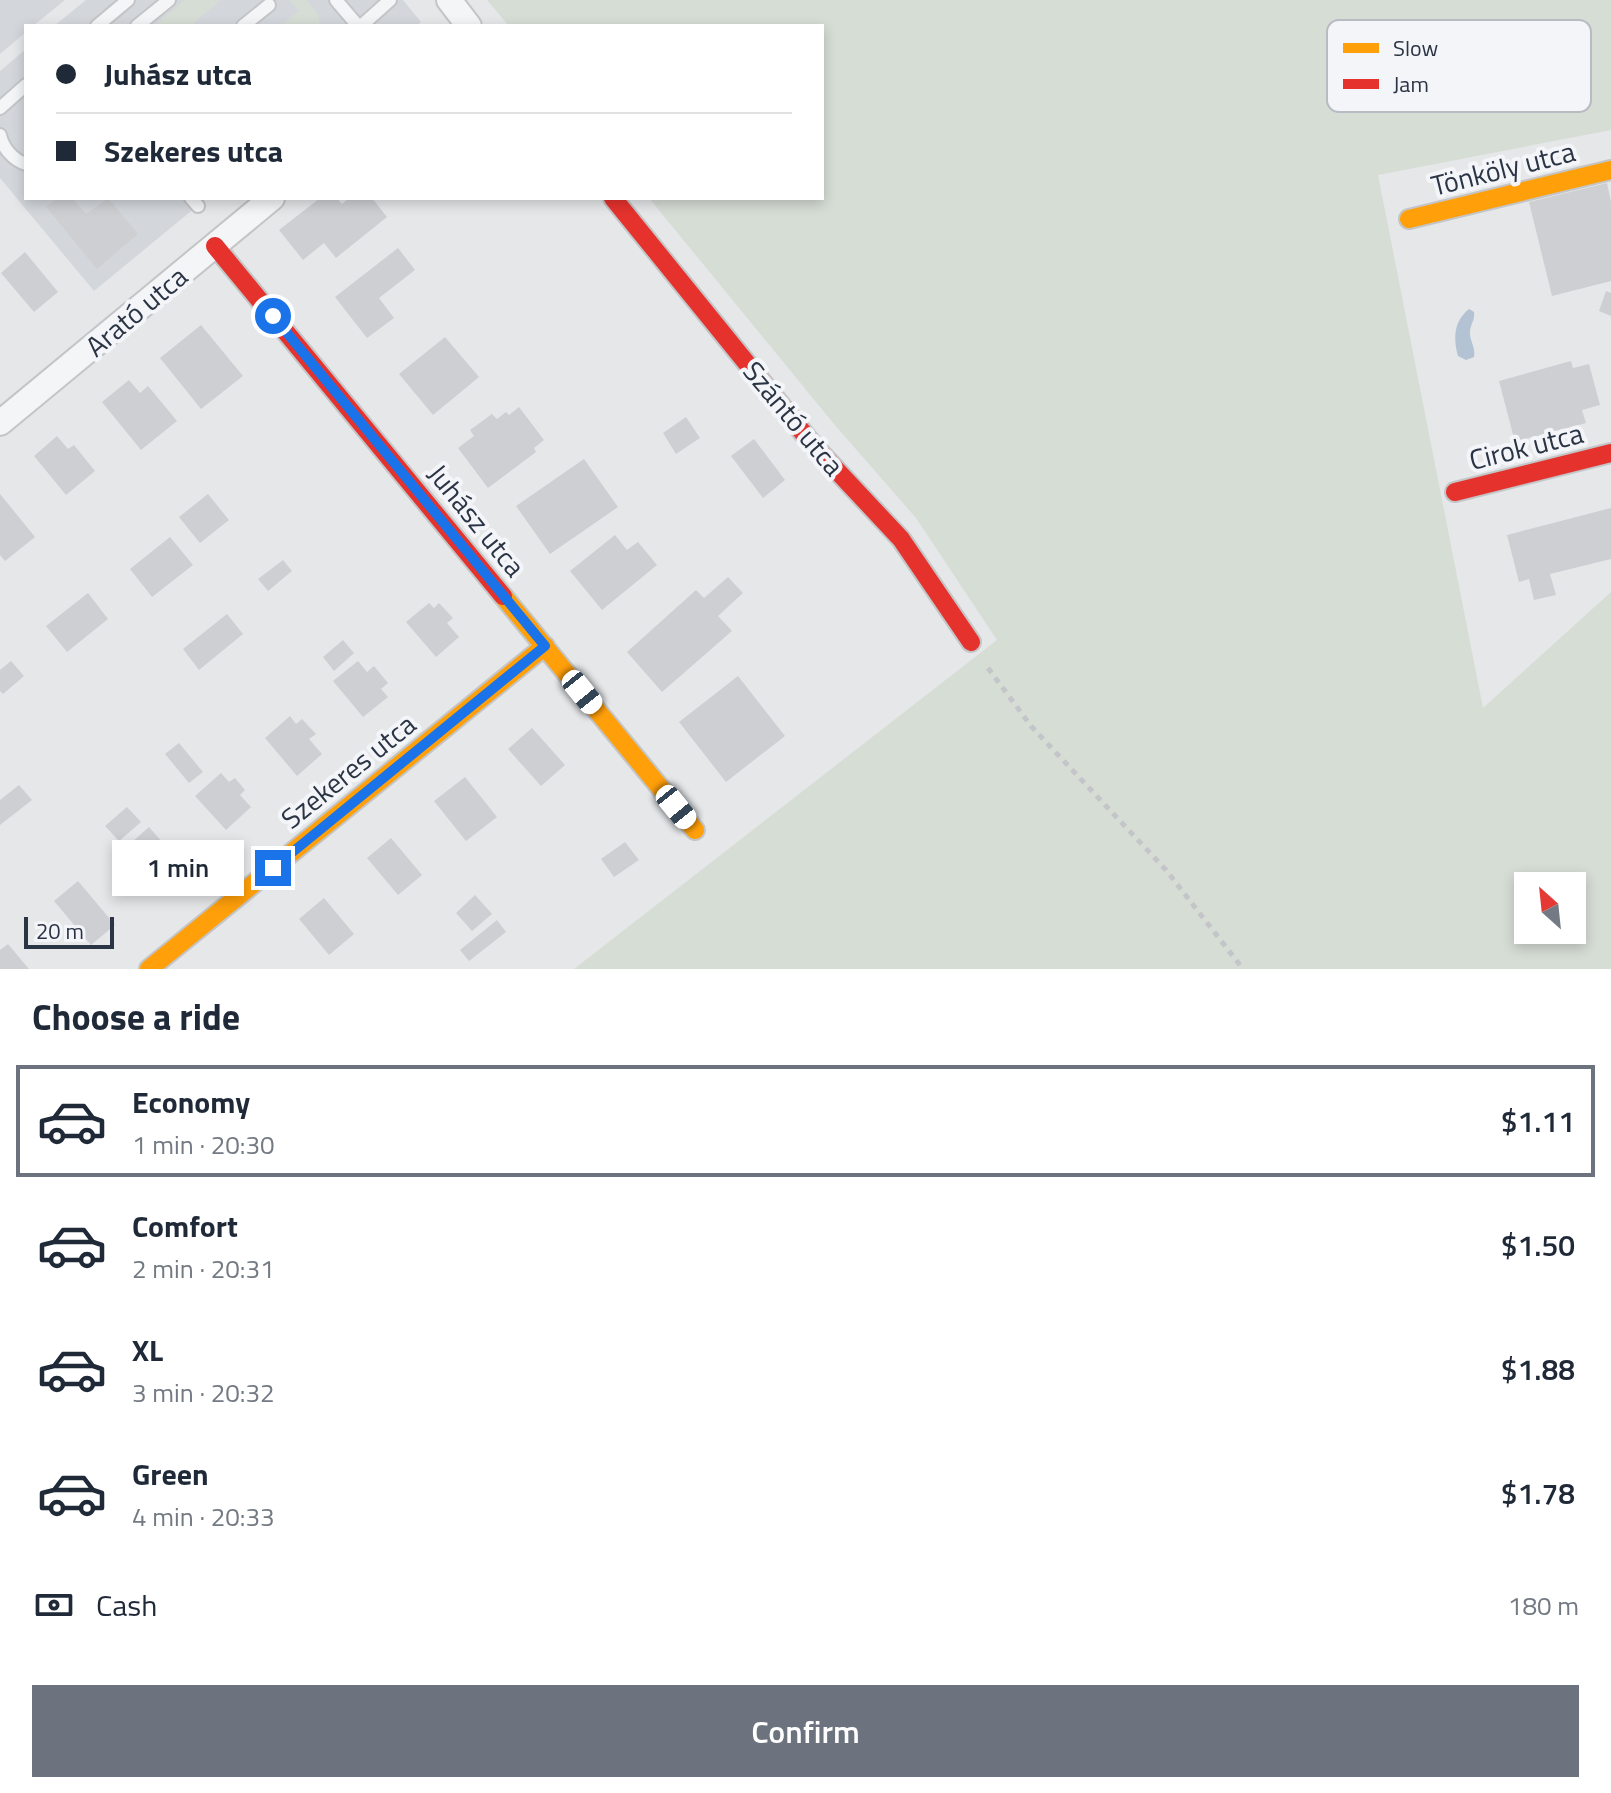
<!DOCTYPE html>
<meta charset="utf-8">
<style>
:root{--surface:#fff;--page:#f6f6f7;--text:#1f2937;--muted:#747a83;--line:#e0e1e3;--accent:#6c737e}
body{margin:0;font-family:"Titillium Web",sans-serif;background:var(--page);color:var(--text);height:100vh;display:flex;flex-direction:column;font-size:30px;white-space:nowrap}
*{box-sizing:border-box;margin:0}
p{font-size:26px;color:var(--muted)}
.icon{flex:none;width:44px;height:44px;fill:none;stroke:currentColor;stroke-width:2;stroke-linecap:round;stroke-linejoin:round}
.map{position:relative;height:969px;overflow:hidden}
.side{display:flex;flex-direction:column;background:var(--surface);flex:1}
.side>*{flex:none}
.banner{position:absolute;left:24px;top:24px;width:800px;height:176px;border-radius:0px;box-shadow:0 4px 12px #0003;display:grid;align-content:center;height:176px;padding:0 32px;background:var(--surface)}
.needle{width:52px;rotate:333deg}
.fabs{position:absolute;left:1514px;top:872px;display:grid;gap:16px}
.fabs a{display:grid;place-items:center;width:72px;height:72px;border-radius:0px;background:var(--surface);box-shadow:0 4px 12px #0003;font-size:40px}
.scale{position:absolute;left:24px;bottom:20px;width:90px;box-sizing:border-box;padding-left:8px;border:4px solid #2b3444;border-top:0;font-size:22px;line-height:28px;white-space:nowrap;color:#2b3444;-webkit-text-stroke:6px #f3f5f8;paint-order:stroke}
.end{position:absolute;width:36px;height:36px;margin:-18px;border:10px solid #1a73e8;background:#fff;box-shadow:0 0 0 4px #fff}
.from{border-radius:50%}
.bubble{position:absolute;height:56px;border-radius:0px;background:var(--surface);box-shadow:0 4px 12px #0003;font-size:26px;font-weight:600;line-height:56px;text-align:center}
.car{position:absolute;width:24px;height:48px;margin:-24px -12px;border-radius:10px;box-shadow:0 0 6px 2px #0007;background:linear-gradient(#fff 24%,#345 0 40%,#fff 0 76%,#345 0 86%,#fff 0)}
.banner b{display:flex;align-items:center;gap:28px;height:76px;font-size:30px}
.banner b+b{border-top:2px solid var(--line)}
.banner i{width:20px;height:20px;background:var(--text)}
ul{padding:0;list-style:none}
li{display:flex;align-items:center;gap:24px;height:112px;margin:0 16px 12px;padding:0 16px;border:4px solid transparent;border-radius:0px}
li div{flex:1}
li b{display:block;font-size:30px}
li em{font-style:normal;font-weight:600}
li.on{border-color:var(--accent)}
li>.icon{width:72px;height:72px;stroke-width:1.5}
h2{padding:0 32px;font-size:36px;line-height:96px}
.pay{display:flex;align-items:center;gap:20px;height:88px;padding:0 32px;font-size:30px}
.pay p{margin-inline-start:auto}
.cta{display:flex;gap:16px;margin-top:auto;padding:16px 32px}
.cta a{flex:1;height:92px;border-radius:0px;background:var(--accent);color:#fff;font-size:32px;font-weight:600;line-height:92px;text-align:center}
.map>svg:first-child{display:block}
.built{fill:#d3d7dc}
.green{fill:#d6ddd5;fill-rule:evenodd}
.water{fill:#b4c3d3}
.building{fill:#cecfd2}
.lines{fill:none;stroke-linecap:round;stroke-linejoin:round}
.lane-casing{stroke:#c3c5c7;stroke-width:16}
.street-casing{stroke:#c3c5c7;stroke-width:28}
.slow-casing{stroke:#c3c5c7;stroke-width:22}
.jam-casing{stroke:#c3c5c7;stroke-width:22}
.path{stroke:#c4c5c9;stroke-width:5;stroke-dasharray:6 6;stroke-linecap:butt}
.lane{stroke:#f4f5f6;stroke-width:12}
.street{stroke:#f4f5f6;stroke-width:24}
.slow{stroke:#ff9f0a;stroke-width:18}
.jam{stroke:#e5322d;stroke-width:18}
.route{stroke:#1a73e8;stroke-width:10}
.labels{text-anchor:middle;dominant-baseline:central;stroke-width:8;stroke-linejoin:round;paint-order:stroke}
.street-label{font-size:28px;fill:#2b3444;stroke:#f3f5f8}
.key{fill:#f3f5f8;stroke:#b7bbc2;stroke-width:2}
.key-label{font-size:22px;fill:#2b3444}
</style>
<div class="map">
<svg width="1611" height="969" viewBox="0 0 1611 969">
<rect width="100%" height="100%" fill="#e5e7e9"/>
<path class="built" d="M0 0H65L33 26H26V32L0 54Z
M86 0H403L421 22 416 26H54Z
M26 49V198H207L94 291 0 178V71Z"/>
<path class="green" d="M185 0H221L190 26H154Z
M289 0H307L318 14 320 26H281L299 11Z
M487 0H1611V130L1378 175 1483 708 1611 592V969H574L997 640 916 518 834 424 649 198H822V26H509ZM1528 886H1572V930H1528Z"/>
<path class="water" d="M1469 309 1474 312C1475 320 1471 323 1470 331 1469 340 1476 347 1474 357L1466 360 1458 356C1453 337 1454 321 1469 309Z"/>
<path class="building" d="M1607 183 1611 202V281L1552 296 1529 202Z
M57 198H72L86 214 108 198 138 234 97 269 46 207Z
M320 198H337L342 204 349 198H372L387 217 336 258 324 243 303 260 279 230Z
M398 248 415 270 379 298 394 318 367 338 335 297Z
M25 252 58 292 34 312 1 273Z
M1606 291 1611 293V316L1599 311Z
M201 325 243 376 201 409 160 358Z
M445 337 479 377 433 415 399 374Z
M1571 361 1573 368 1589 364 1600 405 1582 410 1586 423 1515 442 1499 381Z
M129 380 140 393 148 386 177 421 141 450 102 402Z
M519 407 544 440 534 448 536 452 488 488 458 448 474 436 470 430 492 414 497 419 506 412 509 415Z
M686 417 700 438 676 454 663 433Z
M57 436 68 449 74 445 95 471 66 495 34 456Z
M754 439 785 480 763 498 731 456Z
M584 459 618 507 550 554 516 506Z
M0 494 35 537 5 561 0 555Z
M208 494 229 520 200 543 179 517Z
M1611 508V559L1550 574 1556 595 1534 600 1529 579 1519 582 1507 535Z
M615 535 627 550 638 542 657 565 602 610 570 571Z
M170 537 193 565 152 597 130 569Z
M283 560 292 571 268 591 258 579Z
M728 577 743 593 718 616 732 631 662 692 627 652 696 590 704 598Z
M88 593 108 619 67 652 46 626Z
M429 603 434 608 439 603 453 618 447 623 459 637 436 657 406 622Z
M227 614 243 634 199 670 183 649Z
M343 640 354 653 334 671 323 657Z
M11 661 24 676 3 694 0 691V670Z
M358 661 367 672 374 666 388 683 381 689 388 697 363 717 333 681Z
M738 676 785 736 726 782 679 722Z
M290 716 296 724 302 719 316 734 309 739 322 754 297 776 265 738Z
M532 728 565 765 541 786 508 749Z
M179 743 203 772 189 783 165 754Z
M221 773 229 782 235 778 245 790 240 795 251 807 226 830 195 796Z
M465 777 497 817 466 841 434 801Z
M19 785 32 800 0 825V800Z
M127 807 141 822 119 841 105 826Z
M149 827 185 868 160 890 124 849Z
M391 838 422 875 398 895 367 858Z
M625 842 639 860 614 877 601 859Z
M78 881 115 925 91 945 54 901Z
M475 895 492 914 472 931 456 913Z
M324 898 354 934 329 955 299 919Z
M497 920 506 932 469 961 460 950Z
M8 944 29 969H0V950Z"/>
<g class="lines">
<defs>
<path id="lane" d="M336 0 358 26
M97 26 128 0
M137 26 169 0
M243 26 269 5
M361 26 390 0
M0 108 26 85
M0 135C3 148 13 160 26 164
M191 198 198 206"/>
<path id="street" d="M449 0 469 26
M0 423 272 198"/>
<path id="slow" d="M1409 219 1611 170
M503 596 695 830
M149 969 545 646"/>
<path id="jam" d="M613 198 813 445 901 539 971 642
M215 246 503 596
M1455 492 1611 453"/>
</defs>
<use href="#lane" class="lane-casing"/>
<use href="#street" class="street-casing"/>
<use href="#slow" class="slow-casing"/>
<use href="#jam" class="jam-casing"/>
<path class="path" d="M988 668 1031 726 1166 870 1243 969"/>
<use href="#lane" class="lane"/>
<use href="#street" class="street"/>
<use href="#slow" class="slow"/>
<use href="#jam" class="jam"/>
</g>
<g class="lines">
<path class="route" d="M273 868 545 646 273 316"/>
</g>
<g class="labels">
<g class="street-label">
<text transform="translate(1503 168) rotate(-14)">Tönköly utca</text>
<text transform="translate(136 311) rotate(-40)">Arató utca</text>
<text transform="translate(794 418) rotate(50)">Szántó utca</text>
<text transform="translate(1526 446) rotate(-14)">Cirok utca</text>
<text transform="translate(477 520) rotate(51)">Juhász utca</text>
<text transform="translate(348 771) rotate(-39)">Szekeres utca</text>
</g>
</g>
<rect x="1327" y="20" width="264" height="92" rx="12" class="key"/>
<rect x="1343" y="43" width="36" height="10" fill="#ff9f0a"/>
<rect x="1343" y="79" width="36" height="10" fill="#e5322d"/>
<g class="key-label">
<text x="1393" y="56">Slow</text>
<text x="1393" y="92">Jam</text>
</g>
</svg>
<div class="fabs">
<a><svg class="needle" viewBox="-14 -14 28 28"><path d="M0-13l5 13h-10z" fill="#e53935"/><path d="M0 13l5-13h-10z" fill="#747a83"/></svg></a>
</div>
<div class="scale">20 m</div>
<i class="end from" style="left:273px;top:316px"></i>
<i class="end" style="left:273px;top:868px"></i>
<div class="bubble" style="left:112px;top:840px;width:132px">1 min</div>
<i class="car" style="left:582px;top:692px;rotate:141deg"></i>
<i class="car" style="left:676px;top:807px;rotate:141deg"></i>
<div class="banner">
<b><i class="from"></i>Juhász utca</b>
<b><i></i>Szekeres utca</b>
</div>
</div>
<section class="side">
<h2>Choose a ride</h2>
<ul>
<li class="on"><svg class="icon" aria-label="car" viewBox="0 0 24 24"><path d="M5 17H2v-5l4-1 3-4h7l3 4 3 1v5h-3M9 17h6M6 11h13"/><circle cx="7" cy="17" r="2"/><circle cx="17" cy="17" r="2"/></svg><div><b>Economy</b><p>1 min · 20:30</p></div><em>$1.11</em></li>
<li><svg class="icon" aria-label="car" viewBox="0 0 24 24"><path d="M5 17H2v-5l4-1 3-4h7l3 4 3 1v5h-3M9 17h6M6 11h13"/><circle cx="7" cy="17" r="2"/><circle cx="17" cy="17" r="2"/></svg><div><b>Comfort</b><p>2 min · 20:31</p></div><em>$1.50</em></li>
<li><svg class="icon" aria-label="car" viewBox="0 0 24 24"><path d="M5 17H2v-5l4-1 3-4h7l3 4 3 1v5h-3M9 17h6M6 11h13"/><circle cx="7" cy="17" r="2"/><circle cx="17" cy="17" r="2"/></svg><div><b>XL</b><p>3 min · 20:32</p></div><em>$1.88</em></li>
<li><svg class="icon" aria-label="car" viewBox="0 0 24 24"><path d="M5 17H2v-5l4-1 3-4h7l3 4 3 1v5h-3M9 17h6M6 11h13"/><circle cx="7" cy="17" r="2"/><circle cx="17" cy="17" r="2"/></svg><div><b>Green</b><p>4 min · 20:33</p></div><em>$1.78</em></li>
</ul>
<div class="pay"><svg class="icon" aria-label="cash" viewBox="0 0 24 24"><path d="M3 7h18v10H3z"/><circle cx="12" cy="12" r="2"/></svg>Cash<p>180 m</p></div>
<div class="cta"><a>Confirm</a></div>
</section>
